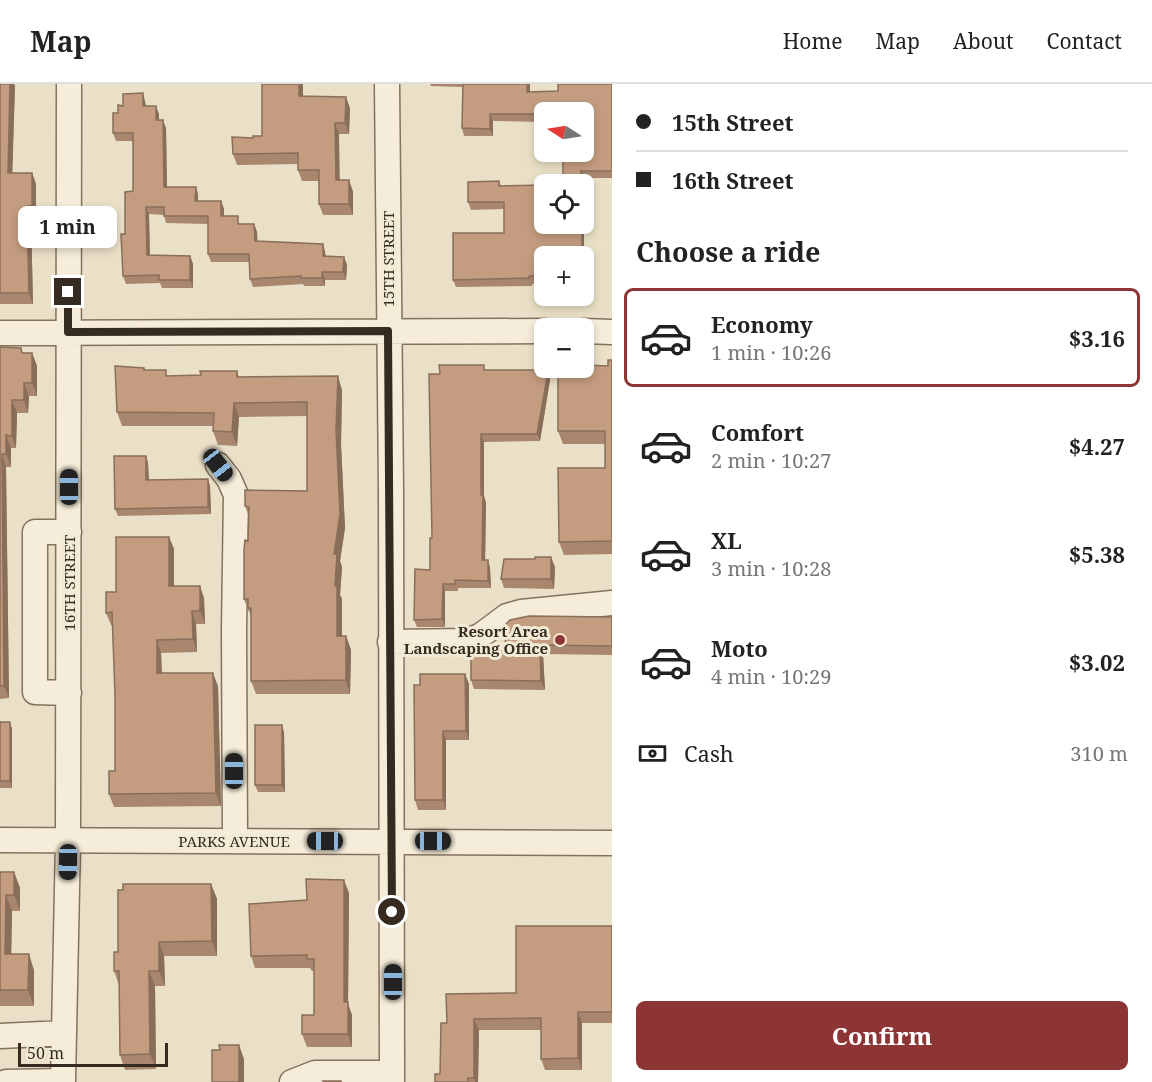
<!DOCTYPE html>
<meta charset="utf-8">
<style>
:root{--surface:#fff;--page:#f6f6f6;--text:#222;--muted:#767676;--line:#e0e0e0;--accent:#8d3434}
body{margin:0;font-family:"Noto Serif",serif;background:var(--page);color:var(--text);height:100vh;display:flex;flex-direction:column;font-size:22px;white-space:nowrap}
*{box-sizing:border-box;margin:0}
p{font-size:20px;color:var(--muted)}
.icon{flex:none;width:33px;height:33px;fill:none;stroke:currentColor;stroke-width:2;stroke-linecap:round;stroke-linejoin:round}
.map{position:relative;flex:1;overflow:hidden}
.details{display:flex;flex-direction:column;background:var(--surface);width:540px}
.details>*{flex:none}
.top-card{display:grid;align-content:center;height:132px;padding:0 24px;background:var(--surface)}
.needle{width:39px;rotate:282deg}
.buttons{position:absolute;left:534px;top:18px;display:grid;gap:12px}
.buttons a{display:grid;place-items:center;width:60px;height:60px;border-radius:9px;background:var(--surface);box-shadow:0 3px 9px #0003;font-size:30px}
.scale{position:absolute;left:18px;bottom:15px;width:150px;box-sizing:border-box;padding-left:6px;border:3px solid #352b20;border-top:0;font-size:16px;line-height:21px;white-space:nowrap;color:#352b20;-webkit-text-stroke:4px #f2ead5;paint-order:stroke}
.end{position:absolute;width:27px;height:27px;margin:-14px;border:8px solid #352b20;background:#fff;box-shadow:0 0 0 3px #fff}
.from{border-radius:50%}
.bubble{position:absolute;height:42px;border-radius:9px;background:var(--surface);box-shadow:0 3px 9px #0003;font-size:20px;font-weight:700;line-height:42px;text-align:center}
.car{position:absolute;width:18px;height:36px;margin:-18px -9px;border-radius:8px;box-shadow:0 0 4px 2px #0007;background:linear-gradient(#222 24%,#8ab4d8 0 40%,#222 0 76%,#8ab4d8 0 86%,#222 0)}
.top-card b{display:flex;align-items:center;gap:21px;height:57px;font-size:22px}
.top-card b+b{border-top:2px solid var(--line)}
.top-card i{width:15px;height:15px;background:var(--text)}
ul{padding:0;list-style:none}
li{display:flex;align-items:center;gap:18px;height:99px;margin:0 12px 9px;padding:0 12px;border:3px solid transparent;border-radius:9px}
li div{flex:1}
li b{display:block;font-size:22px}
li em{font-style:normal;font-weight:700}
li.current{border-color:var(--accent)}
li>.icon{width:54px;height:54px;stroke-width:1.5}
h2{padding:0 24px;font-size:27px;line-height:72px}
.pay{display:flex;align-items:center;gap:15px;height:66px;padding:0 24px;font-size:22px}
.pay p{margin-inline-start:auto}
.action{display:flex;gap:12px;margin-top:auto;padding:12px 24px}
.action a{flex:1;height:69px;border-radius:9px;background:var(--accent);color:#fff;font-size:24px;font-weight:700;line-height:69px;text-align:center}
header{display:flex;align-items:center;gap:36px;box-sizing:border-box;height:84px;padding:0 30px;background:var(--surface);border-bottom:2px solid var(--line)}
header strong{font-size:28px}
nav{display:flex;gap:33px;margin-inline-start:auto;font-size:21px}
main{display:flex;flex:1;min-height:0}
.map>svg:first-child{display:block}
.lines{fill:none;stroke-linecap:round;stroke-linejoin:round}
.minor-casing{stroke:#84725e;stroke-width:27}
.minor{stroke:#f5edd9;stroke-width:24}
.wall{fill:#a9876e}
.shaded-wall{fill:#896e5a}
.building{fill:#c49d80;stroke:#896e5a;stroke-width:1.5}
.route{stroke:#352b20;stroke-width:8}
.poi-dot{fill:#8d3434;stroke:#f2ead5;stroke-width:2}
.labels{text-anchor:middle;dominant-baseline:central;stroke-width:6;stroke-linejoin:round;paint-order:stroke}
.street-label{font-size:15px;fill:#352b20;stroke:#f2ead5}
.poi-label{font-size:15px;font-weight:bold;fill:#352b20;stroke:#f2ead5;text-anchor:end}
</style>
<header>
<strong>Map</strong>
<nav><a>Home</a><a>Map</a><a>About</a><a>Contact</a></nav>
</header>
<main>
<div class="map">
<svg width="612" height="998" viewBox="0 0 612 998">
<rect width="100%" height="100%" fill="#eae0c7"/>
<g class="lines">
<defs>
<path id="minor" d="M387 0 391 407 392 998
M584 247 612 248
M0 249 544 247
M218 381 229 395 236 411 234 546 235 757
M69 448H35V608L69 609
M390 558 466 557 480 552 507 532 521 528 612 519
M0 756 612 759
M0 952 63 949
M6 998 63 997 68 757 69 0
M292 998 315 989H392"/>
</defs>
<use href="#minor" class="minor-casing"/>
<use href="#minor" class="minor"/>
</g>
<path class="wall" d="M0 0 15 1 12 89H32L36 100V133H31L33 220H0Z
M303 0V12L350 24 349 50H339V96H349L353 108V131H323L319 120V97H302L298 86V80L237 81 233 70 253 54 262 52Z
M430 0H530V8L558 7 612 0V94H584V192V172H544V200H532V202L456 203 453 196 504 149V125L471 126 468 118 499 97 501 102 544 140 563 100 584 28H544V40H542L541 38 493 37V52H464L462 44 463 3 431 2Z
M145 17 146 22 159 30V36L166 44 167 103H196L198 111V117H221L224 125V132L241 140H254L257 148V157L323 160 326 172 344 173 347 181 346 196H325V202H304L303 200 253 203 250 195V178H211L208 170V140L166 139 164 131 149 130 150 171 190 172 193 180V204H162L160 199 126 200 123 192 125 150 133 107V57H116L113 49 118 29 123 22Z
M0 263 23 269H32L37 282V312H29L28 329H17L16 364H11V383H6L9 614 0 615Z
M612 276V470L564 471 559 458 605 384V360H563L558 347Z
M144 284 145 286 168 292 201 291 237 287 239 293 342 306 341 360 345 444 340 477 342 483 340 511 342 515V552H346L351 566 350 610H256L251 597V532L250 528H249L244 515 248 457 249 433 245 422 307 407V332L239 333 237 362 218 361 213 347V342H122L117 328Z
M486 286 536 289 550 296 540 357 484 358V412L486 419 485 476H488L490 484 491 504H458V507H445V543H417L414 536 430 486 432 454 440 290Z
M146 372 148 379 149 396 210 402 211 430 118 432 115 425Z
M169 453 174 465V502L204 514 205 540H196L197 568 161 569 162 589 218 602 221 722 114 723 109 710 115 687V611L113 541H111L106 529 116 508Z
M555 483 554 505 504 504 501 495Z
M612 533V571L543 570 545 606 474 605 471 596 505 567Z
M465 590 469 600V656H446V726H418L415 716 420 601Z
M0 638H10L12 645V704H0Z
M284 648 285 708H258L255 701Z
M0 788H14L20 804V827H12L11 870 34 886V922H0Z
M211 800 217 815V872H164L165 902H155L156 985 125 986 120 971 119 901 114 887Z
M349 809 348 920 352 931V963H307L302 950 314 931V887H312L310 884H255L251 872 307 816Z
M612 842V939H582V986H545L541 975V946H479L478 998H435L440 990 447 939 516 909Z"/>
<path class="shaded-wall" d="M10 0H14L15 1 12 100 8 89Z
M299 0H303V23L299 12Z
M527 0H530V16L527 8Z
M143 9 145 17 146 30 143 22Z
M346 13 350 24 349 50 345 39Z
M156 22 159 30V44L156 36Z
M490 30 493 37V52L490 45Z
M163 36 166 44 167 111 164 103Z
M335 39 339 50 340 107 336 96Z
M581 87 584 94V192V172H582V140H584V100H581Z
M32 89 36 100V133L32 122Z
M349 96 353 108V131L349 120Z
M196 103 198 111V125L195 117Z
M221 117 224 125V140L221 132Z
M27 122 31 133 33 220 29 209Z
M146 123 149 130 150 179 147 171Z
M254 140 257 148 258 165 255 157Z
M323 160 325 168 326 180 323 172Z
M190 172 193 180V204L190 196Z
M344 173 347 181 346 196 343 188Z
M542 184 544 192V200L542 192Z
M322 188 325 196V202L322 194Z
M32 269 37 282V312L32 299Z
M548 288 550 296 540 357 537 350Z
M338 292 342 306 341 360 345 444 340 477 342 483 340 511 342 515V566L337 552 334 470Z
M24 299 29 312 28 329 24 316Z
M12 316 17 329 16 364 12 352Z
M234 319 239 333 237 362 232 348Z
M481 350 484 358V412L486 419 485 484 482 476Z
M6 351 11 364V383L6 370Z
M2 370 6 383 9 614 4 602Z
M146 372 148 379 149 403 146 396Z
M208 395 210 402 211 430 208 423Z
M169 453 174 465V515L169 502Z
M551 473 555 483 554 505 551 495Z
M488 476 490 484 491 504 488 497Z
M443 500 445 507V543L442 535Z
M200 502 204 514 205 540 200 527Z
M192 527 196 540 197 568 193 555Z
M346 552 351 566 350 610 346 596Z
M157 556 161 569 162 602 157 589Z
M540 561 543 570 545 606 541 597Z
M213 589 218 602 221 722 216 709Z
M465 590 469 600V656L466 647Z
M10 638 12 645V704L10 697Z
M282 641 284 648 285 708 282 701Z
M443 647 446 656V726L443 716Z
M14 788 20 804V827L14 811Z
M344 796 349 809 348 920 352 931V963L348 950 344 918Z
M211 800 217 815V872L212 857Z
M6 811 12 827 11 886 5 870Z
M159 858 164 872 165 902 159 887Z
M29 870 34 886V922L28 906Z
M149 887 155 902 156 985 150 970Z
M578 928 582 939V986L578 974Z
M474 935 479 946 478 998H475L474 994Z
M239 961 244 975V998H239Z"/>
<path class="building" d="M0 0H10L8 89H32V122H27L29 209H0Z
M262 0H299V12L346 13 345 39H335L336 96H349V120H319V86H298V69L233 70 232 53 253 54V52H262Z
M463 0H527V8L558 7V0H612V87H581V100H563V68H584V28H544V32H539V30H490V45L462 44Z
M143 9V22H156V36H163L164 103H196L195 117H221V132H238V140H254L255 157 323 160V172L344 173 343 188H322V194H301V192L250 195 249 170H208V132H164V123H146L147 171 190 172V196H159V191L123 192 121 150H125V108L133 107V49H113V29H118V21L123 22V10Z
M499 97V102L544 101V140H582V172H544V184H542V192H529V194L453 196V149H504V118H468V98Z
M0 263 21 264 22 269H32V299H24V316H12V352L6 351V370H2L4 602H0Z
M608 276H612V457L559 458 558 384H605V347H558V284H584V281L608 282Z
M439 281H484V286H535V289L548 288 537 350H481V411H483L482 476H488V497L455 496V500H443L442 535 414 536 415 485 430 486V454H432L429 290H440Z
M115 282 144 284V286H166V292L201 291 200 287H237V293L338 292 336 346 340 430 334 470H337L335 502H337V552H346V596L251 597V524H248V515H244V466L245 456 248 457 249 423 245 422V406L307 407V318L234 319 232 348 213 347 214 329 117 328Z
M114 372H146V396L208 395V423L115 425Z
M116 453H169V502H200V527H192L193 555 157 556V589H213L216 709 109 710V687H115V611L112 528 106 529V508H116Z
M535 473H551V495H501L504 475H535Z
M529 532 612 533V562L540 561 541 597 471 596V567H505L506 540 510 536Z
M420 590H465L466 647H443V716H415L414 601H420Z
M0 638H10V697H0Z
M255 641H282V701H255Z
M0 788H14V811H6L5 870H29L28 906H0Z
M306 795 344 796V918H348V950H302V931H314V875H307V871L251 872 249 820 307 816Z
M123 800H211L212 857 159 858V887H149L150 970 120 971 119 887H114V868H118V806H123Z
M516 842H612V928H578V974L541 975V934L474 935V994H468V998H435V990H440L441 939H447L446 910 516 909Z
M219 961H239V998H212V966H220Z
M323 997H341V998H324Z"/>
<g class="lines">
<path class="route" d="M68 208V248L388 247 392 828"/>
</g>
<circle class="poi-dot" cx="560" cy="556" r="6"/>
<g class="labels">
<g class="street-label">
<text transform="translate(388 175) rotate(-90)">15TH STREET</text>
<text transform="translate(69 499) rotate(-90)">16TH STREET</text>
<text x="234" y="757">PARKS AVENUE</text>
</g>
<g class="poi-label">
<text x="548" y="547">Resort Area<tspan x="548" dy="17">Landscaping Office</tspan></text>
</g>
</g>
</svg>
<div class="buttons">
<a><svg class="needle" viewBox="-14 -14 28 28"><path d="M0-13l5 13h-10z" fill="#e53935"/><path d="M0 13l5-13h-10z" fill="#767676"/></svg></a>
<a><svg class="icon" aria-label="locate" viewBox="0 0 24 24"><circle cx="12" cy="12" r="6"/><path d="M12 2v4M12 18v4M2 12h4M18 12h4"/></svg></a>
<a>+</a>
<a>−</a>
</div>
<div class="scale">50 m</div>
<i class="end from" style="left:392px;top:828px"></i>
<i class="end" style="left:68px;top:208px"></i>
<div class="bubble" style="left:18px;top:122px;width:99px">1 min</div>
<i class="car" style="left:218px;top:381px;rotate:142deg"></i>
<i class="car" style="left:69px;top:403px;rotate:0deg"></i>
<i class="car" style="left:234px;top:687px;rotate:0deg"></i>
<i class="car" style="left:325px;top:757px;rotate:270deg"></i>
<i class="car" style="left:433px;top:757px;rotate:90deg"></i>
<i class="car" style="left:68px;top:778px;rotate:181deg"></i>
<i class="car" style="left:393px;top:898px;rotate:0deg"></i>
</div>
<section class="details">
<div class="top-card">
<b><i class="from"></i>15th Street</b>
<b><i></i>16th Street</b>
</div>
<h2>Choose a ride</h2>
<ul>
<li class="current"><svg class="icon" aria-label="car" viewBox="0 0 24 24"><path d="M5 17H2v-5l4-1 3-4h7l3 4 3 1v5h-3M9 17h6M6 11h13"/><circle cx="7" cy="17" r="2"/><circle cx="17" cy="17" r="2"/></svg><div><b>Economy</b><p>1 min · 10:26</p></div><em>$3.16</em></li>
<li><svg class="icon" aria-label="car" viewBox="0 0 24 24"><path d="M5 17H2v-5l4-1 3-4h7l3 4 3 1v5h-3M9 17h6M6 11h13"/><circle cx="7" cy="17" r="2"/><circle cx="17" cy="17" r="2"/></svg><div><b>Comfort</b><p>2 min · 10:27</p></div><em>$4.27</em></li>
<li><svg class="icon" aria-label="car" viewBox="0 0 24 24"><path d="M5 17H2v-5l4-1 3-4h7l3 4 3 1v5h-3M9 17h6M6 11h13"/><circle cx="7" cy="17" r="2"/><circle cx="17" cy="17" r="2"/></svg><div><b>XL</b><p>3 min · 10:28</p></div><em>$5.38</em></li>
<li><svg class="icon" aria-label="car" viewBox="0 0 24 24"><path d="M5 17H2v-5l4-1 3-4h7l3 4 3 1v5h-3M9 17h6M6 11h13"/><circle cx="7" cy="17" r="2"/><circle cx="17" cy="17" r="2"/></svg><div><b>Moto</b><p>4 min · 10:29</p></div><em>$3.02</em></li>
</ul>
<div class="pay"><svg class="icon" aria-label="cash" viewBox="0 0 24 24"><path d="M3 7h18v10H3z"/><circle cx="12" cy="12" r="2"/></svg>Cash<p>310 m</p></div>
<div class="action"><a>Confirm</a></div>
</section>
</main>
